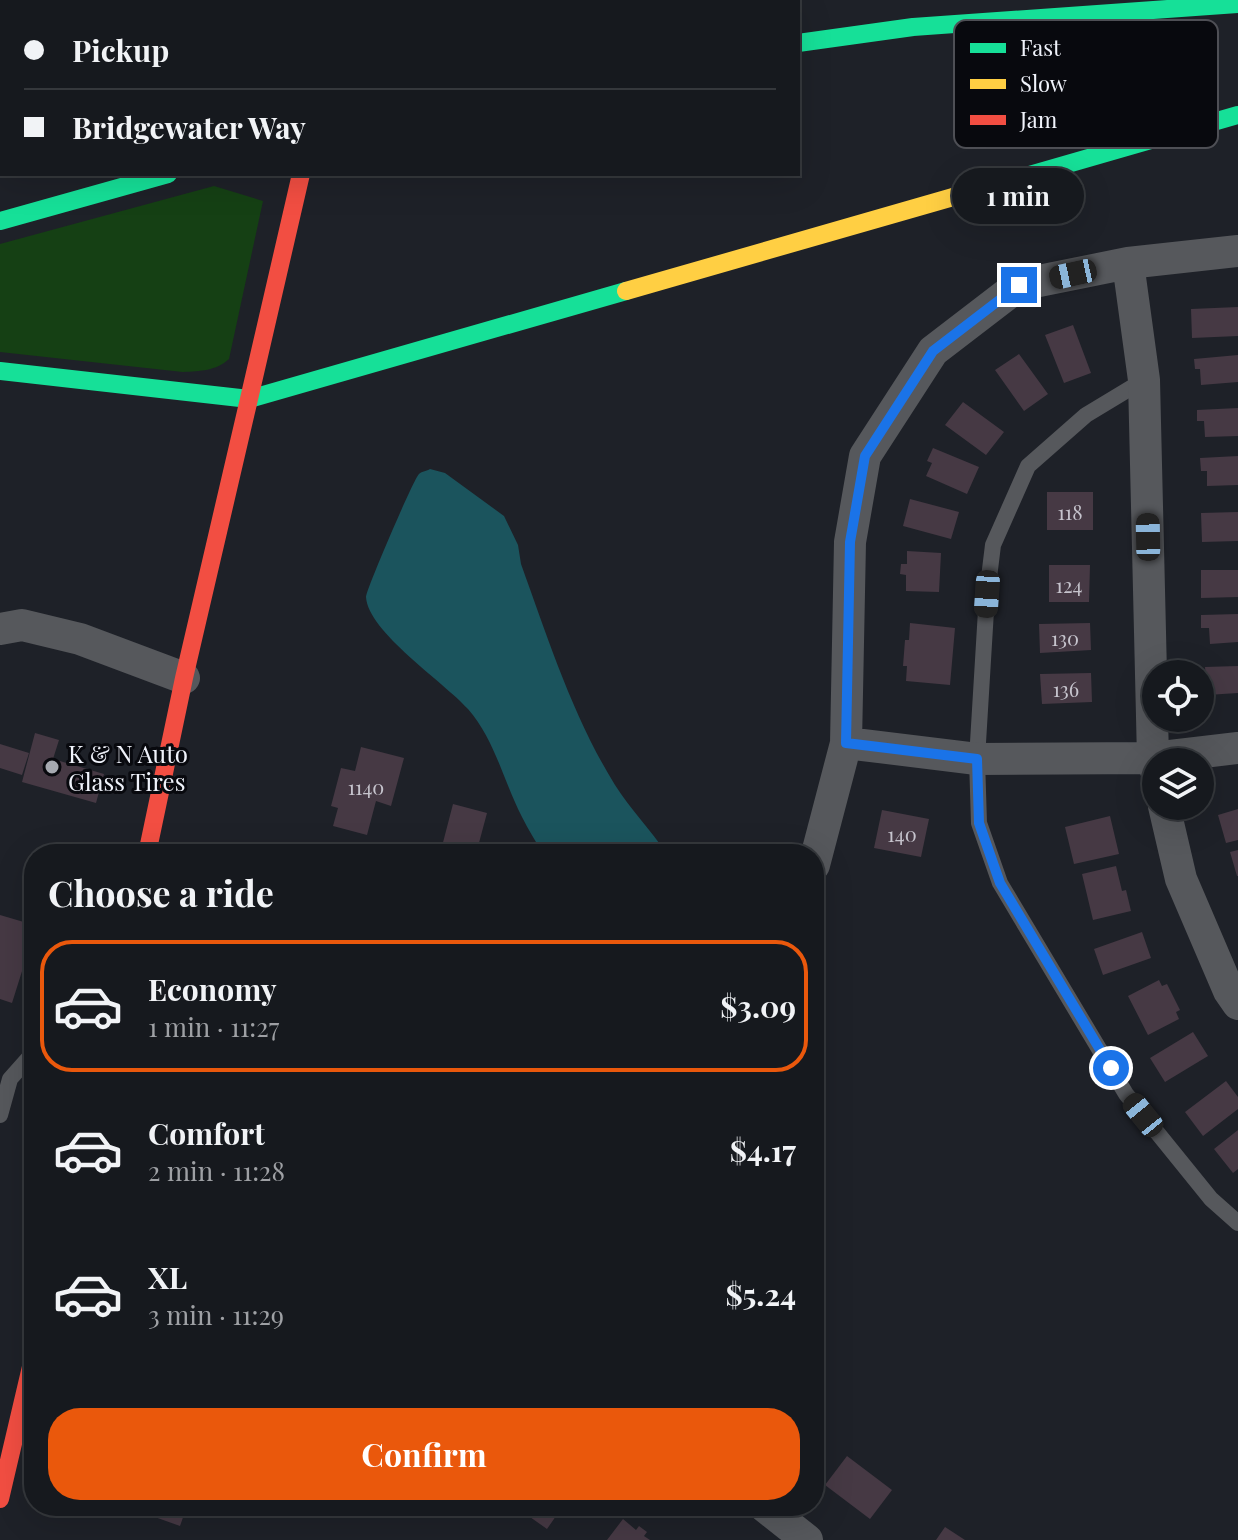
<!DOCTYPE html>
<meta charset="utf-8">
<style>
:root{--surface:#16191e;--page:#1f2227;--text:#f1f3f6;--muted:#9ea0a4;--line:#35383c;--accent:#ea580c}
body{margin:0;font-family:"Playfair Display",serif;background:var(--page);color:var(--text);height:100vh;display:flex;flex-direction:column;font-size:30px;white-space:nowrap}
*{box-sizing:border-box;margin:0}
p{font-size:26px;color:var(--muted)}
.icon{flex:none;width:44px;height:44px;fill:none;stroke:currentColor;stroke-width:2;stroke-linecap:round;stroke-linejoin:round}
.map{position:relative;flex:1;overflow:hidden}
.panel{position:absolute;left:24px;top:844px;width:800px;height:672px;display:flex;flex-direction:column;background:var(--surface);border-radius:32px;box-shadow:0 8px 32px #0002,0 0 0 2px var(--line)}
.panel>*{flex:none}
.top-card{position:absolute;left:0px;top:0px;width:800px;height:176px;box-shadow:0 8px 32px #0002,0 0 0 2px var(--line);display:grid;align-content:center;height:176px;padding:0 24px;background:var(--surface)}
.controls{position:absolute;left:1142px;top:660px;display:grid;gap:16px}
.controls a{display:grid;place-items:center;width:72px;height:72px;border-radius:50%;background:var(--surface);box-shadow:0 8px 32px #0002,0 0 0 2px var(--line);font-size:40px}
.end{position:absolute;width:36px;height:36px;margin:-18px;border:10px solid #1a73e8;background:#fff;box-shadow:0 0 0 4px #fff}
.from{border-radius:50%}
.bubble{position:absolute;height:56px;border-radius:28px;background:var(--surface);box-shadow:0 8px 32px #0002,0 0 0 2px var(--line);font-size:26px;font-weight:700;line-height:56px;text-align:center}
.car{position:absolute;width:24px;height:48px;margin:-24px -12px;border-radius:10px;box-shadow:0 0 6px 2px #0007;background:linear-gradient(#222 24%,#8ab4d8 0 40%,#222 0 76%,#8ab4d8 0 86%,#222 0)}
.top-card b{display:flex;align-items:center;gap:28px;height:76px;font-size:30px}
.top-card b+b{border-top:2px solid var(--line)}
.top-card i{width:20px;height:20px;background:var(--text)}
ul{padding:0;list-style:none}
li{display:flex;align-items:center;gap:24px;height:132px;margin:0 16px 12px;padding:0 8px;border:4px solid transparent;border-radius:32px}
li div{flex:1}
li b{display:block;font-size:30px}
li em{font-style:normal;font-weight:700}
li.current{border-color:var(--accent)}
li>.icon{width:72px;height:72px;stroke-width:1.5}
h2{padding:0 24px;font-size:36px;line-height:96px}
.primary-button{display:flex;gap:16px;margin-top:auto;padding:16px 24px}
.primary-button a{flex:1;height:92px;border-radius:32px;background:var(--accent);color:#fff;font-size:32px;font-weight:700;line-height:92px;text-align:center}
.map>svg:first-child{display:block}
.green{fill:#154014}
.water{fill:#1b545d}
.building{fill:#463944}
.lines{fill:none;stroke-linecap:round;stroke-linejoin:round}
.lane{stroke:#56585c;stroke-width:16}
.street{stroke:#56585c;stroke-width:32}
.fast{stroke:#16e098;stroke-width:18}
.slow{stroke:#ffcf43;stroke-width:18}
.jam{stroke:#f24e42;stroke-width:18}
.route{stroke:#1a73e8;stroke-width:10}
.poi-dot{fill:#a6aab1;stroke:#08090e;stroke-width:3}
.labels{text-anchor:middle;dominant-baseline:central;stroke-width:6;stroke-linejoin:round;paint-order:stroke}
.number-label{font-size:20px;fill:#c6c4cd}
.poi-label{font-size:24px;fill:#f0f3fb;stroke:#08090e;text-anchor:start}
.key{fill:#08090e;stroke:#4e4f55;stroke-width:2}
.key-label{font-size:22px;fill:#f0f3fb}
</style>
<div class="map">
<svg width="1238" height="1540" viewBox="0 0 1238 1540">
<rect width="100%" height="100%" fill="#1e2128"/>
<path class="green" d="M214 186 263 201 229 359C216 371 200 371 183 372L0 352V244Z"/>
<path class="water" d="M430 469 445 473 504 516 518 545 521 564C548 639 573 717 615 785 630 809 651 830 667 854H543C536 842 528 829 522 817 503 780 495 740 468 709 444 682 368 632 366 597 366 590 414 478 419 474 422 471 427 471 430 469Z"/>
<path class="building" d="M1238 307V336L1192 338 1191 309Z
M1073 325 1091 373 1064 383 1045 335Z
M1019 354 1048 394 1024 411 995 370Z
M1238 355V382L1201 385 1200 369H1195L1194 359Z
M963 402 1004 432 986 455 945 425Z
M1238 408V436L1205 437 1204 421H1197V410Z
M933 448 979 467 967 494 926 476 932 463 927 461Z
M1238 456V485L1207 486V471H1201L1200 458Z
M1047 492H1093V530H1047Z
M910 499 959 512 951 539 903 526Z
M1238 512V541L1202 542 1201 513Z
M907 551 941 553 939 592 906 591V575L900 574 901 564H907Z
M1049 565H1090L1089 602H1049Z
M1201 570H1238V597L1201 598Z
M1238 614V642L1210 644 1209 628H1201V615Z
M910 623 955 628 950 685 906 681 907 666H903L905 640H909Z
M1090 623 1091 650 1040 653 1039 624Z
M1238 666V693L1207 695 1205 667Z
M1091 673 1092 702 1042 704 1040 674Z
M35 733 59 740 53 759 104 774 96 803 22 782Z
M0 744 29 753 22 775 0 768Z
M361 747 404 758 391 806 376 801 367 835 333 826 338 808 331 806 341 768 355 771Z
M453 804 487 813 476 854H440Z
M1238 809V840L1226 843 1218 815Z
M882 810 929 819 921 857 874 848Z
M1110 816 1119 854 1074 864 1065 827Z
M1238 850V876H1237L1230 852Z
M1116 866 1122 891 1126 890 1131 911 1093 920 1082 874Z
M0 915 34 925V933L12 1003 0 999Z
M1142 932 1151 958 1103 975 1094 949Z
M1159 980 1162 986 1167 984 1180 1010 1176 1012 1179 1019 1148 1035 1128 996Z
M1193 1032 1208 1056 1165 1082 1150 1058Z
M1226 1081 1238 1097V1109L1203 1136 1185 1112Z
M1238 1130V1169L1233 1173 1214 1149Z
M847 1456 892 1490 870 1519 825 1485Z
M156 1506H187L180 1526 152 1516Z
M537 1506H563L547 1529 530 1517Z
M623 1519 636 1530 639 1526 647 1532 644 1536 650 1540H607Z
M945 1527 965 1540H936Z"/>
<g class="lines">
<path class="lane" d="M1144 380 1086 415 1028 466 993 545 987 594 977 759 979 823 1000 883 1126 1094 1211 1199 1238 1223
M76 854H80
M0 1115 10 1079 34 1052"/>
<path class="street" d="M1128 263 1144 380 1153 758 1156 771
M0 629 22 625 80 639 184 678
M846 743 977 759 1153 758 1238 748
M1164 806 1181 879 1229 991 1238 1004
M814 865 846 743 850 542 865 456 933 351 1019 285 1128 263 1238 251
M764 1506 807 1540"/>
<path class="fast" d="M11 2 15 0
M536 2 551 0
M798 43 913 27 1238 4
M967 193 1238 115
M0 221 168 174
M0 371 249 399 626 291"/>
<path class="slow" d="M337 2 338 0
M0 133 2 132
M626 291 967 193"/>
<path class="jam" d="M249 399 301 174
M147 854 184 678 249 399
M0 1499 34 1354"/>
</g>
<g class="lines">
<path class="route" d="M1019 285 933 351 865 456 850 542 846 743 977 759 979 823 1000 883 1111 1068"/>
</g>
<circle class="poi-dot" cx="52" cy="767" r="8"/>
<g class="labels">
<g class="number-label">
<text x="1070" y="511">118</text>
<text x="1069" y="584">124</text>
<text x="1065" y="637">130</text>
<text x="1066" y="688">136</text>
<text x="366" y="786">1140</text>
<text x="902" y="833">140</text>
</g>
<g class="poi-label">
<text x="68" y="753">K &amp; N Auto<tspan x="68" dy="28">Glass Tires</tspan></text>
</g>
</g>
<rect x="954" y="20" width="264" height="128" rx="12" class="key"/>
<rect x="970" y="43" width="36" height="10" fill="#16e098"/>
<rect x="970" y="79" width="36" height="10" fill="#ffcf43"/>
<rect x="970" y="115" width="36" height="10" fill="#f24e42"/>
<g class="key-label">
<text x="1020" y="56">Fast</text>
<text x="1020" y="92">Slow</text>
<text x="1020" y="128">Jam</text>
</g>
</svg>
<div class="controls">
<a><svg class="icon" aria-label="locate" viewBox="0 0 24 24"><circle cx="12" cy="12" r="6"/><path d="M12 2v4M12 18v4M2 12h4M18 12h4"/></svg></a>
<a><svg class="icon" aria-label="layers" viewBox="0 0 24 24"><path d="M12 4l9 5-9 5-9-5zM3 14l9 5 9-5"/></svg></a>
</div>
<i class="end from" style="left:1111px;top:1068px"></i>
<i class="end" style="left:1019px;top:285px"></i>
<div class="bubble" style="left:952px;top:168px;width:132px">1 min</div>
<i class="car" style="left:1073px;top:274px;rotate:258deg"></i>
<i class="car" style="left:1148px;top:537px;rotate:359deg"></i>
<i class="car" style="left:987px;top:594px;rotate:184deg"></i>
<i class="car" style="left:1143px;top:1115px;rotate:321deg"></i>
<div class="top-card">
<b><i class="from"></i>Pickup</b>
<b><i></i>Bridgewater Way</b>
</div>
<section class="panel">
<h2>Choose a ride</h2>
<ul>
<li class="current"><svg class="icon" aria-label="car" viewBox="0 0 24 24"><path d="M5 17H2v-5l4-1 3-4h7l3 4 3 1v5h-3M9 17h6M6 11h13"/><circle cx="7" cy="17" r="2"/><circle cx="17" cy="17" r="2"/></svg><div><b>Economy</b><p>1 min · 11:27</p></div><em>$3.09</em></li>
<li><svg class="icon" aria-label="car" viewBox="0 0 24 24"><path d="M5 17H2v-5l4-1 3-4h7l3 4 3 1v5h-3M9 17h6M6 11h13"/><circle cx="7" cy="17" r="2"/><circle cx="17" cy="17" r="2"/></svg><div><b>Comfort</b><p>2 min · 11:28</p></div><em>$4.17</em></li>
<li><svg class="icon" aria-label="car" viewBox="0 0 24 24"><path d="M5 17H2v-5l4-1 3-4h7l3 4 3 1v5h-3M9 17h6M6 11h13"/><circle cx="7" cy="17" r="2"/><circle cx="17" cy="17" r="2"/></svg><div><b>XL</b><p>3 min · 11:29</p></div><em>$5.24</em></li>
</ul>
<div class="primary-button"><a>Confirm</a></div>
</section>
</div>
